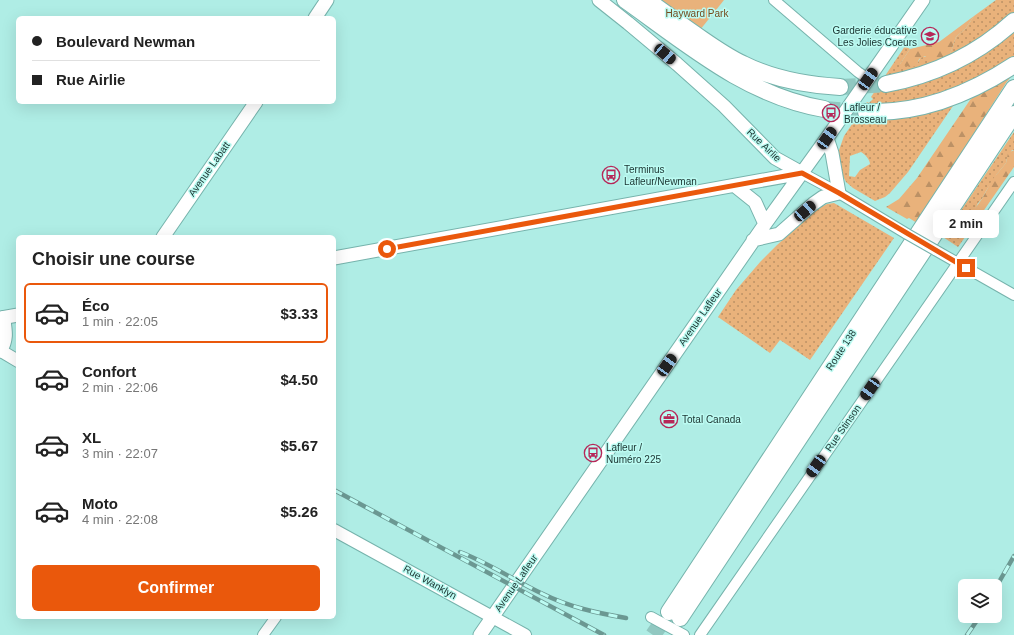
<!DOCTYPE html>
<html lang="fr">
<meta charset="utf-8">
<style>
:root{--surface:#fff;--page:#f2f2f2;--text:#222;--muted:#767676;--line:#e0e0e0;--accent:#ea580c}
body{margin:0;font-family:Helvetica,sans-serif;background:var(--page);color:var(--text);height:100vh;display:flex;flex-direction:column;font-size:15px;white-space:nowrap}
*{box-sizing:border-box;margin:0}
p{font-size:13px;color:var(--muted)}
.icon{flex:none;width:22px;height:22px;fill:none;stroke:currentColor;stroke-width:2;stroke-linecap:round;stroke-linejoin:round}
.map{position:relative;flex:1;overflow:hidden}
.side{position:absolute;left:16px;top:235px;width:320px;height:384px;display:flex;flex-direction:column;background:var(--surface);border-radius:6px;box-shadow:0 4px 16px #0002}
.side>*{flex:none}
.banner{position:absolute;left:16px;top:16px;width:320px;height:88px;border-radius:6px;box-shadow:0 4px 16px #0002;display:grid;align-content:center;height:88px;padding:0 16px;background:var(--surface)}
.controls{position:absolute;left:958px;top:579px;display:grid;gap:8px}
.controls a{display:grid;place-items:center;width:44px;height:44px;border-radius:6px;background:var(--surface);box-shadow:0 4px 16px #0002;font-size:20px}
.end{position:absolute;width:18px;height:18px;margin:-9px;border:5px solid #ea580c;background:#fff;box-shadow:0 0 0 2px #fff}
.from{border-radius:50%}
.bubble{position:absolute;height:28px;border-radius:6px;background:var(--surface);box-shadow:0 4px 16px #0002;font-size:13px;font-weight:600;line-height:28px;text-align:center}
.car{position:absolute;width:12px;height:24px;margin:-12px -6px;border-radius:5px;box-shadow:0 0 3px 1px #0007;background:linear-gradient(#222 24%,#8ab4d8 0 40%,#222 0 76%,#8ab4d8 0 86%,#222 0)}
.banner b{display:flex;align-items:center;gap:14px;height:38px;font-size:15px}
.banner b+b{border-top:1px solid var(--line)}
.banner i{width:10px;height:10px;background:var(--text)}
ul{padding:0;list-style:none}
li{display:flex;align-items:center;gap:12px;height:60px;margin:0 8px 6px;padding:0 8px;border:2px solid transparent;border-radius:6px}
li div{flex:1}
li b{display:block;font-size:15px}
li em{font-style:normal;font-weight:600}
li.selected{border-color:var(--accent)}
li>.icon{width:36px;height:36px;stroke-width:1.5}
h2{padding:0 16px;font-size:18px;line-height:48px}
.action{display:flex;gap:8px;margin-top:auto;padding:8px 16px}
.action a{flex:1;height:46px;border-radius:6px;background:var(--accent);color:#fff;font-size:16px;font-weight:600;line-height:46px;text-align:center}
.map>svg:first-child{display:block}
.grass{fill:url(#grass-dots);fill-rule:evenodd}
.forest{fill:url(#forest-firs)}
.park{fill:#e9b27b}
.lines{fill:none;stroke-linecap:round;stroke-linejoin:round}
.trunk-tunnel{stroke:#91c8c1;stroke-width:16;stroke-dasharray:16 8;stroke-linecap:butt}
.minor-casing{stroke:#76b3ac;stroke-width:12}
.tertiary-casing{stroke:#76b3ac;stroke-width:14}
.secondary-casing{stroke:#76b3ac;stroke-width:15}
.trunk-casing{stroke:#76b3ac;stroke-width:18}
.minor{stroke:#fff;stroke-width:10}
.tertiary{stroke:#fff;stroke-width:12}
.secondary{stroke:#fff;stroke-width:13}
.trunk{stroke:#fff;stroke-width:16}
.rail-casing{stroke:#6b9892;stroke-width:4.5}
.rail{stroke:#bcfbf2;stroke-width:3;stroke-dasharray:9;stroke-linecap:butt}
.minor-bridge-casing{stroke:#76b3ac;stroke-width:12;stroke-linecap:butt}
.minor-bridge{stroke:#fff;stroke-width:10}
.route{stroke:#ea580c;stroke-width:5}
.labels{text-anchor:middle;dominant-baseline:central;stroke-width:3;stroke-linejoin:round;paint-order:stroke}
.park-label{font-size:10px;fill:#744b1e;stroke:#bcfbf2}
.poi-label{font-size:10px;fill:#1a3330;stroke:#bcfbf2;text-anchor:start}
.street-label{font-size:10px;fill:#1a3330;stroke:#bcfbf2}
</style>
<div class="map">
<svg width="1014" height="635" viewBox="0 0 1014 635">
<defs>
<pattern id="grass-dots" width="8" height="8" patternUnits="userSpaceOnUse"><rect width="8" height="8" fill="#e9b27b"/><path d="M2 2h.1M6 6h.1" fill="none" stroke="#bc9165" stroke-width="1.8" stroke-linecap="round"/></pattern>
<pattern id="forest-firs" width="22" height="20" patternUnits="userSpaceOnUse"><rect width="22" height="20" fill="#e9b27b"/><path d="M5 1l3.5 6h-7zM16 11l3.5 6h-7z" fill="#bc9165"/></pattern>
</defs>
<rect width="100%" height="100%" fill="#afede5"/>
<path class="grass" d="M996 0H1014V14L969 48 883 88 1014 27V57L955 103 908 172 890 193 885 197 875 201 853 188 846 182 840 170 838 153 844 136 867 102 869 103 873 99 871 97 905 46 910 49 900 64H917L921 57 950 54 956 37 966 28 974 16ZM861 152C865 154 870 160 870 164L860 170 855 177 849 176 850 156Z
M1014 132V150H1012L1007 158 1006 163 997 174 986 191 982 199 978 203 970 220 973 226 958 247 943 237Z
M834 203 894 238 810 360 780 340 770 353 718 317 736 290 761 261 777 245 819 208 827 204Z"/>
<path class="forest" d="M974 16 966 28 956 37 950 54 947 57 935 60H930L925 56 919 59 917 66 910 67 900 64 910 49 939 42Z
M1014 73 1006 83 917 223 909 218 907 219 886 207 899 199 917 178 970 100 976 94Z
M1014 150V167L973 226 970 220 973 211 982 199 992 180 1006 163 1008 153Z"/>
<path class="park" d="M655 0H724L700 30Z"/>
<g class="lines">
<path class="trunk-tunnel" d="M840 87 859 86 886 84
M824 109 866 112
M653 635 669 612"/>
<defs>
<path id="minor" d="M774 0 858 72 868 79
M802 173 839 193 907 234
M935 250 1014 295
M651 617 684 635
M263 635 276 617
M700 635 1014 182"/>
<path id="tertiary" d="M4 317C6 331 8 339 1 351L18 361
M334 530 525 635"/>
<path id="secondary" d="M599 0 628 23 677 64 724 106 775 158 802 173
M315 18 327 0
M735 186 755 202 765 224
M163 237 256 102
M753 240 779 234 813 204 823 197 839 193 832 153 827 138
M334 258 802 173
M0 318 18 315
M0 351H1
M480 635 765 224 827 138 923 0"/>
<path id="trunk" d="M625 0C687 44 747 96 824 109
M647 0C665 13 683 26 702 39 715 48 728 57 743 64 773 79 806 85 840 87
M886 84C934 75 978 54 1014 21
M866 112C919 114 970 94 1014 65
M669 612 1014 88
M680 618 1014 114"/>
</defs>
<use href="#minor" class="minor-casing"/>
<use href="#tertiary" class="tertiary-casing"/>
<use href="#secondary" class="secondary-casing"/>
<use href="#trunk" class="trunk-casing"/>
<use href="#minor" class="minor"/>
<use href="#tertiary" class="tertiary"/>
<use href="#secondary" class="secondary"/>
<use href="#trunk" class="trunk"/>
<defs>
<path id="rail" d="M334 490 604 635
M460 552C489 563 515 581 543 594 569 607 597 613 626 618
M995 589 1014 556
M967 635 980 616"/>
</defs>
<use href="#rail" class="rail-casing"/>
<use href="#rail" class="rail"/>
<defs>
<path id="minor-bridge" d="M907 234 935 250"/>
</defs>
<use href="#minor-bridge" class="minor-bridge-casing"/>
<use href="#minor-bridge" class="minor-bridge"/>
</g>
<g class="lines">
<path class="route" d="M387 249 802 173 839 193 966 268"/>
</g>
<defs>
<symbol id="school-ring" viewBox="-11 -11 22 22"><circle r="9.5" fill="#bcfbf2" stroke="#b62758" stroke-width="1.5"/><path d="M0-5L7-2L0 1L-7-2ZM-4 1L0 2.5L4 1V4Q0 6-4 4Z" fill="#b62758"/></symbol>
<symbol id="bus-ring" viewBox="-11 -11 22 22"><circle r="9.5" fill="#bcfbf2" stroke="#b62758" stroke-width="1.5"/><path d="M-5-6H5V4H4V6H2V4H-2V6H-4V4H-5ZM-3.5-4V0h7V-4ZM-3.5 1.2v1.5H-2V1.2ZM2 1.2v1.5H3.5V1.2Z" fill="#b62758"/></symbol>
<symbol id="office-ring" viewBox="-11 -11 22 22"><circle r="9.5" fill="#bcfbf2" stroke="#b62758" stroke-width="1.5"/><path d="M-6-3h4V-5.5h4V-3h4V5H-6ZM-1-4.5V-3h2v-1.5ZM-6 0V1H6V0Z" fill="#b62758"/></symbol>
</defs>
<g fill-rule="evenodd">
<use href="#school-ring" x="920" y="26" width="20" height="20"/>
<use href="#bus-ring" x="821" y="103" width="20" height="20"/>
<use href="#bus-ring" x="601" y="165" width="20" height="20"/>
<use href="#office-ring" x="659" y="409" width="20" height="20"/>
<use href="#bus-ring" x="583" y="443" width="20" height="20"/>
</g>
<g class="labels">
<g class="park-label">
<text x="697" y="13">Hayward Park</text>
</g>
<g class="poi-label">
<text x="917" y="30" text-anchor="end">Garderie éducative<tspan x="917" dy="12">Les Jolies Coeurs</tspan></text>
<text x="844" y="107">Lafleur /<tspan x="844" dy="12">Brosseau</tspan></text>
<text x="624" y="169">Terminus<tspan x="624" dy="12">Lafleur/Newman</tspan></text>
<text x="682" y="419">Total Canada</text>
<text x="606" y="447">Lafleur /<tspan x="606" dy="12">Numéro 225</tspan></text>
</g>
<g class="street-label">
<text transform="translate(764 145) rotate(44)">Rue Airlie</text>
<text transform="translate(209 169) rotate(-55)">Avenue Labatt</text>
<text transform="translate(700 317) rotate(-55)">Avenue Lafleur</text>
<text transform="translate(841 350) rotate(-57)">Route 138</text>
<text transform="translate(843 428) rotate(-55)">Rue Stinson</text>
<text transform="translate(430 582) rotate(29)">Rue Wanklyn</text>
<text transform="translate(516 583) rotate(-55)">Avenue Lafleur</text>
</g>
</g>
</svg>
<div class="controls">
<a><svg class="icon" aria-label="layers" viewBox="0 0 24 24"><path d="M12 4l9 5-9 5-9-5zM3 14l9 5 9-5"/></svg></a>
</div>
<i class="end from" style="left:387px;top:249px"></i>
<i class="end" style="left:966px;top:268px"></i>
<div class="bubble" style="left:933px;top:210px;width:66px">2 min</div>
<i class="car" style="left:665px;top:54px;rotate:131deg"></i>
<i class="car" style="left:868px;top:79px;rotate:35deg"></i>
<i class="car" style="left:827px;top:138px;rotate:35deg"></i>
<i class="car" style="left:805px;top:211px;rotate:49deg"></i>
<i class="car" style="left:667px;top:365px;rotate:35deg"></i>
<i class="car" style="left:870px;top:389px;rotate:215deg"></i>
<i class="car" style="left:816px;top:466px;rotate:215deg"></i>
<div class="banner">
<b><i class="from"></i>Boulevard Newman</b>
<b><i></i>Rue Airlie</b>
</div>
<section class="side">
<h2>Choisir une course</h2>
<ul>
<li class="selected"><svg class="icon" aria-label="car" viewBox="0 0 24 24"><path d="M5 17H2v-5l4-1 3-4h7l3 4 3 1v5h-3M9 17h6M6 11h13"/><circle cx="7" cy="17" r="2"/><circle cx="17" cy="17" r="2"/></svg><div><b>Éco</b><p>1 min · 22:05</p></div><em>$3.33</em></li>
<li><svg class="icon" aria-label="car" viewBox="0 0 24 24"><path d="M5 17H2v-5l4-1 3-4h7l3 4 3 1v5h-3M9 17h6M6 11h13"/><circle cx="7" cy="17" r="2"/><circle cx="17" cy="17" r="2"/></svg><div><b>Confort</b><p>2 min · 22:06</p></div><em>$4.50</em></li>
<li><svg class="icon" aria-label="car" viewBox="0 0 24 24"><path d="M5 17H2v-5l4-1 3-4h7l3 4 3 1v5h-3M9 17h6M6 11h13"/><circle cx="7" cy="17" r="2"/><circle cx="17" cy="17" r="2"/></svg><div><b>XL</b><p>3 min · 22:07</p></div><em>$5.67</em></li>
<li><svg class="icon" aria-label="car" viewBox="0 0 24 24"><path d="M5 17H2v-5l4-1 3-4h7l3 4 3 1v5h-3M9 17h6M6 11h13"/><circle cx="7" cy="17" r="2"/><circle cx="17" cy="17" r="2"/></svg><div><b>Moto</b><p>4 min · 22:08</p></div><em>$5.26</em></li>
</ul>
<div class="action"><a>Confirmer</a></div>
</section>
</div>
